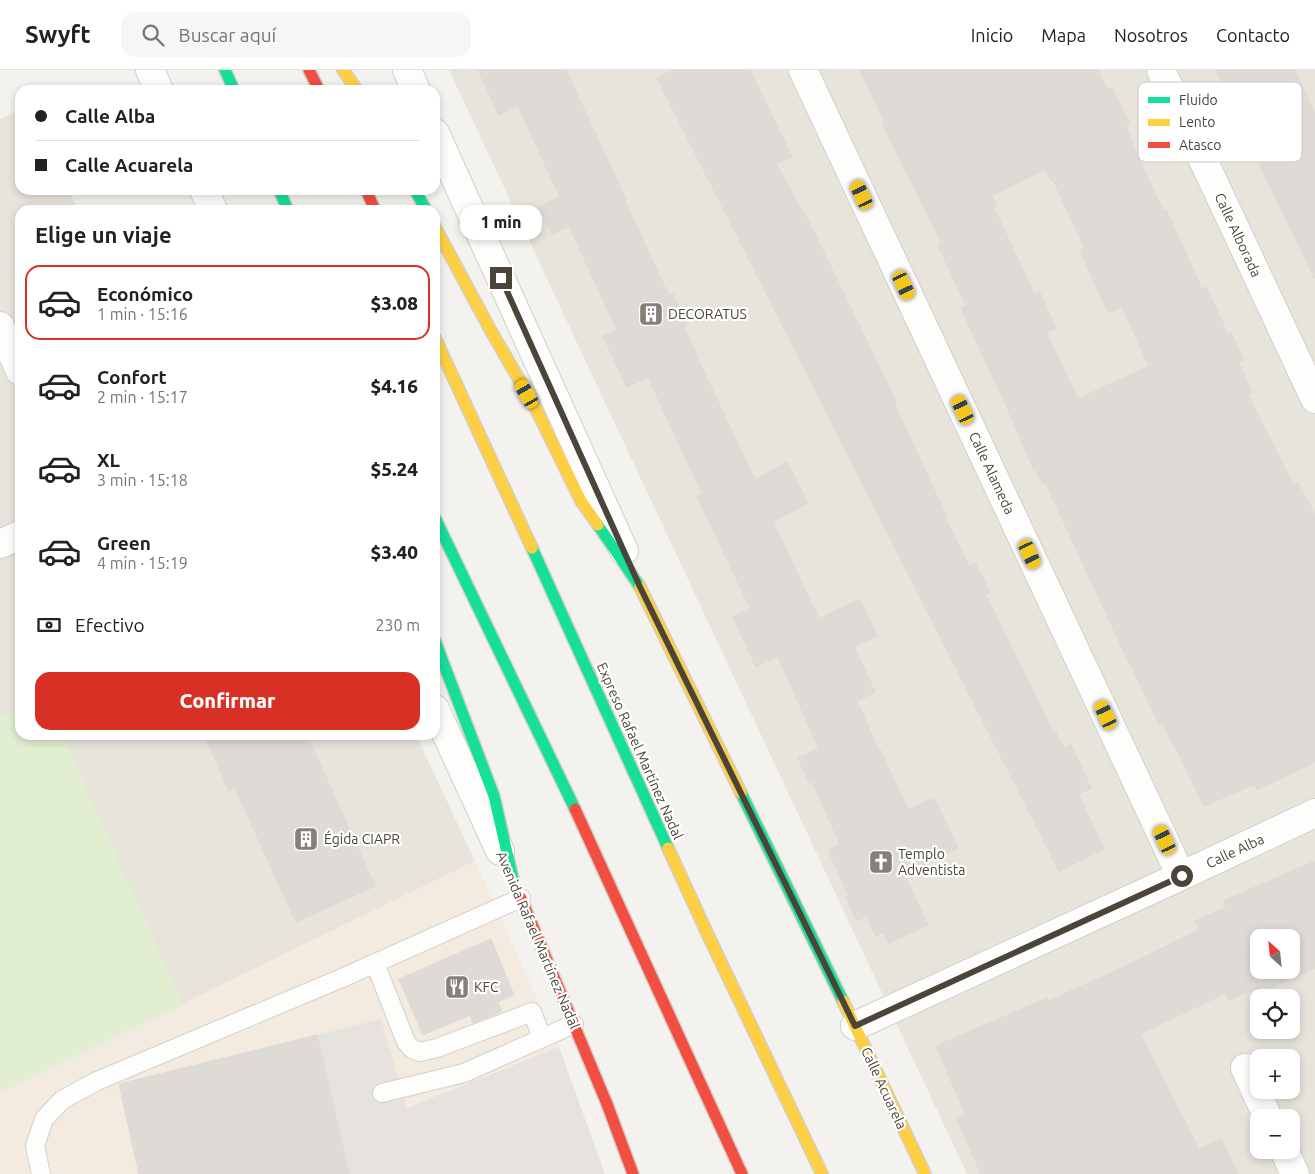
<!DOCTYPE html>
<html lang="es">
<meta charset="utf-8">
<style>
:root{--surface:#fff;--page:#f6f6f6;--text:#222;--muted:#767676;--line:#e0e0e0;--accent:#d93025}
body{margin:0;font-family:Ubuntu,sans-serif;background:var(--page);color:var(--text);height:100vh;display:flex;flex-direction:column;font-size:19px;white-space:nowrap}
*{box-sizing:border-box;margin:0}
p{font-size:16px;color:var(--muted)}
.icon{flex:none;width:28px;height:28px;fill:none;stroke:currentColor;stroke-width:2;stroke-linecap:round;stroke-linejoin:round}
.map{position:relative;flex:1;overflow:hidden}
.side{position:absolute;left:15px;top:135px;width:425px;height:535px;display:flex;flex-direction:column;background:var(--surface);border-radius:15px;box-shadow:0 2px 8px #0003}
.side>*{flex:none}
.banner{position:absolute;left:15px;top:15px;width:425px;height:110px;border-radius:15px;box-shadow:0 2px 8px #0003;display:grid;align-content:center;height:110px;padding:0 20px;background:var(--surface)}
.needle{width:32px;rotate:333deg}
.tools{position:absolute;left:1250px;top:859px;display:grid;gap:10px}
.tools a{display:grid;place-items:center;width:50px;height:50px;border-radius:10px;background:var(--surface);box-shadow:0 2px 8px #0003;font-size:25px}
.end{position:absolute;width:22px;height:22px;margin:-11px;border:6px solid #4b4439;background:#fff;box-shadow:0 0 0 2px #fff}
.from{border-radius:50%}
.bubble{position:absolute;height:35px;border-radius:15px;background:var(--surface);box-shadow:0 2px 8px #0003;font-size:16px;font-weight:800;line-height:35px;text-align:center}
.car{position:absolute;width:15px;height:30px;margin:-15px -8px;border-radius:6px;box-shadow:0 0 4px 1px #0007;background:linear-gradient(#f5c518 24%,#345 0 40%,#f5c518 0 76%,#345 0 86%,#f5c518 0)}
.banner b{display:flex;align-items:center;gap:18px;height:48px;font-size:19px}
.banner b+b{border-top:1px solid var(--line)}
.banner i{width:12px;height:12px;background:var(--text)}
ul{padding:0;list-style:none}
li{display:flex;align-items:center;gap:15px;height:75px;margin:0 10px 8px;padding:0 10px;border:2px solid transparent;border-radius:15px}
li div{flex:1}
li b{display:block;font-size:19px}
li em{font-style:normal;font-weight:800}
li.on{border-color:var(--accent)}
li>.icon{width:45px;height:45px;stroke-width:1.5}
h2{padding:0 20px;font-size:22px;line-height:60px}
.pay{display:flex;align-items:center;gap:12px;height:55px;padding:0 20px;font-size:19px}
.pay p{margin-inline-start:auto}
.button{display:flex;gap:10px;margin-top:auto;padding:10px 20px}
.button a{flex:1;height:58px;border-radius:15px;background:var(--accent);color:#fff;font-size:20px;font-weight:800;line-height:58px;text-align:center}
header{display:flex;align-items:center;gap:30px;box-sizing:border-box;height:70px;padding:0 25px;background:var(--surface);border-bottom:1px solid var(--line)}
header strong{font-size:24px}
nav{display:flex;gap:28px;margin-inline-start:auto;font-size:18px}
.search{width:350px;height:45px;background:var(--page);display:flex;align-items:center;gap:12px;box-sizing:border-box;padding:0 18px;border-radius:15px;color:var(--muted);font-size:19px}
.map>svg:first-child{display:block}
.residential{fill:#e7e4dc;fill-rule:evenodd}
.commercial{fill:#f3ebdf}
.green{fill:#e1eecf}
.parking{fill:#e6e3df}
.building{fill:#dedbd6;stroke:#dcd9d4;fill-rule:evenodd}
.lines{fill:none;stroke-linecap:round;stroke-linejoin:round}
.lane-casing{stroke:#d2d0cb;stroke-width:20}
.street-casing{stroke:#d2d0cb;stroke-width:30}
.fast-casing{stroke:#d3cfc5;stroke-width:14}
.slow-casing{stroke:#d3cfc5;stroke-width:14}
.jam-casing{stroke:#d3cfc5;stroke-width:14}
.lane{stroke:#fdfdfc;stroke-width:18}
.street{stroke:#fdfdfc;stroke-width:28}
.fast{stroke:#16e098;stroke-width:11}
.slow{stroke:#ffcf43;stroke-width:11}
.jam{stroke:#f24e42;stroke-width:11}
.route{stroke:#4b4439;stroke-width:6}
.labels{text-anchor:middle;dominant-baseline:central;stroke-width:4.5;stroke-linejoin:round;paint-order:stroke}
.street-label{font-size:14px;fill:#4b4439;stroke:#fff}
.poi-label{font-size:14px;fill:#4b4439;stroke:#fff;text-anchor:start}
.key{fill:#fff;stroke:#c9c7c4;stroke-width:1}
.key-label{font-size:14px;fill:#4b4439}
</style>
<header>
<strong>Swyft</strong>
<div class="search"><svg class="icon" aria-label="search" viewBox="0 0 24 24"><circle cx="10" cy="10" r="6"/><path d="M15 15l6 6"/></svg>Buscar aquí</div>
<nav><a>Inicio</a><a>Mapa</a><a>Nosotros</a><a>Contacto</a></nav>
</header>
<div class="map">
<svg width="1315" height="1104" viewBox="0 0 1315 1104">
<rect width="100%" height="100%" fill="#f4f2ee"/>
<path class="residential" d="M449 0H1315V1104H967ZM1259 868H1291V900H1259ZM1259 928H1291V960H1259ZM1259 988H1291V1020H1259ZM1259 1048H1291V1080H1259Z
M20 40V120H69L78 140H20V665H416L475 791 0 1023V49Z"/>
<path class="commercial" d="M475 791 559 977 605 1104H0V1023Z"/>
<path class="green" d="M20 637V665H62L183 934 0 1023V646Z"/>
<path class="parking" d="M381 949 407 1038 559 977 605 1104H349L317 965Z"/>
<path class="building" d="M478 0H566L626 130 625 131 669 226 673 224 687 256 684 257 697 285H696L755 410 787 392 808 433 773 452 819 549 860 529 877 566 854 577 875 622 857 631 878 679H880L908 740 934 728 958 778 904 804 928 855 889 873 883 862 876 866 866 846 857 851 846 827 849 826 828 780 840 774 812 711 809 713 798 688 819 679 778 586 756 597 733 547 750 538 697 426 702 423 648 307 627 317 603 266 617 260 569 156 552 164 539 137 560 127 518 36 499 45Z
M673 0H750L792 87 776 94 812 158 877 292 896 332 894 333 943 439H942L946 446H944L969 496 975 493 990 522 986 525 1053 662 1055 661 1064 678 1071 675 1091 718 1078 724 1104 779 1059 801 657 8Z
M860 0H1098L1107 20 1112 18 1130 54 1125 56 1133 73 1132 74 1163 141 1166 139 1202 219 1206 217 1228 264 1231 263 1244 290 1238 292 1252 322 1248 325 1293 414 1298 412 1315 445V692L1257 720 1255 714 1204 736 1173 672 1172 673 1163 653 1159 654 1131 595H1130L1045 412 1042 413 1036 400 1034 401 1006 335 961 238 966 236 938 175 942 174 908 104 907 105 882 52 884 51ZM1045 99 1051 111 1053 110 1085 178 1080 180 1108 243 1122 237 1149 296 1078 329 1046 263 1056 258 1039 221 1034 224 1026 206 994 138 996 137 992 126Z
M1216 0H1295L1315 44V209L1252 79Z
M204 665H307L375 816 296 852 235 718 229 721Z
M1315 791V898L1265 920 1263 916 1229 930 1226 923 1140 964 1199 1079 1221 1069 1238 1104H981L957 1049 966 1045 936 976 1047 928 1049 931 1124 897 1199 860 1195 851 1227 837 1223 831ZM1259 868H1291V900H1259Z
M491 869 514 925 498 932 502 941 480 950 473 953 470 945 423 965 399 909Z
M317 965 349 1104H139L119 1014Z"/>
<g class="lines">
<defs>
<path id="lane" d="M375 893 406 972 412 979 420 982 437 978 532 942 542 968
M382 1023 464 1003 574 954
M41 1104 35 1076 44 1049 62 1030 97 1011 342 908 521 828"/>
<path id="street" d="M150 0 159 20
M407 0 416 20
M803 0 1181 806
M1161 0 1315 329
M435 63 624 481
M204 120 213 140
M0 256 20 301
M0 474 20 465
M435 639 500 781
M855 956 1181 806 1315 743
M1245 998 1268 1048
M1284 1080 1295 1104"/>
<path id="fast" d="M225 0 234 20
M279 120 288 140
M415 120 426 140
M435 448 575 739
M598 455 640 517
M532 478 668 778
M435 571 494 726 513 809
M741 723 843 931"/>
<path id="slow" d="M343 0 357 20
M435 157 491 261 536 339 581 431 598 455
M435 268 532 478
M640 517 741 723
M668 778 708 865 822 1104
M843 931 925 1104"/>
<path id="jam" d="M309 0 319 20
M366 120 375 140
M575 739 742 1104
M521 828 607 1034 633 1104"/>
</defs>
<use href="#lane" class="lane-casing"/>
<use href="#street" class="street-casing"/>
<use href="#fast" class="fast-casing"/>
<use href="#slow" class="slow-casing"/>
<use href="#jam" class="jam-casing"/>
<use href="#lane" class="lane"/>
<use href="#street" class="street"/>
<use href="#fast" class="fast"/>
<use href="#slow" class="slow"/>
<use href="#jam" class="jam"/>
</g>
<g class="lines">
<path class="route" d="M501 208 640 517 855 956 1182 806"/>
</g>
<defs>
<symbol id="building-square" viewBox="-11 -11 22 22"><rect x="-9" y="-9" width="18" height="18" rx="4" fill="#868178" stroke="#fff"/><path d="M-4-6H4V6H1V3H-1V6H-4ZM-2.5-4.3h1.7v1.8h-1.7ZM.8-4.3h1.7v1.8H.8ZM-2.5-1h1.7V.8h-1.7ZM.8-1h1.7V.8H.8Z" fill="#fff"/></symbol>
<symbol id="church-square" viewBox="-11 -11 22 22"><rect x="-9" y="-9" width="18" height="18" rx="4" fill="#868178" stroke="#fff"/><path d="M-1.2-6h2.4v3.5h3.3v2.4h-3.3V6h-2.4V-.1h-3.3v-2.4h3.3Z" fill="#fff"/></symbol>
<symbol id="restaurant-square" viewBox="-11 -11 22 22"><rect x="-9" y="-9" width="18" height="18" rx="4" fill="#868178" stroke="#fff"/><path d="M-5-6h1v4h1v-4h1v4h1v-4h1v5L-1.5 .5V6h-2V.5L-5-1ZM5-6V6H3V1.5H1.5Q1.5-4 5-6Z" fill="#fff"/></symbol>
</defs>
<g fill-rule="evenodd">
<use href="#building-square" x="637" y="230" width="28" height="28"/>
<use href="#building-square" x="292" y="755" width="28" height="28"/>
<use href="#church-square" x="867" y="778" width="28" height="28"/>
<use href="#restaurant-square" x="443" y="903" width="28" height="28"/>
</g>
<g class="labels">
<g class="street-label">
<text transform="translate(1238 165) rotate(65)">Calle Alborada</text>
<text transform="translate(992 403) rotate(65)">Calle Alameda</text>
<text transform="translate(640 681) rotate(66)">Expreso Rafael Martínez Nadal</text>
<text transform="translate(1235 781) rotate(-25)">Calle Alba</text>
<text transform="translate(538 870) rotate(67)">Avenida Rafael Martínez Nadal</text>
<text transform="translate(884 1018) rotate(65)">Calle Acuarela</text>
</g>
<g class="poi-label">
<text x="668" y="244">DECORATUS</text>
<text x="324" y="769">Égida CIAPR</text>
<text x="898" y="784">Templo<tspan x="898" dy="16">Adventista</tspan></text>
<text x="474" y="917">KFC</text>
</g>
</g>
<rect x="1138" y="12" width="164" height="80" rx="8" class="key"/>
<rect x="1148" y="27" width="22" height="6" fill="#16e098"/>
<rect x="1148" y="49" width="22" height="7" fill="#ffcf43"/>
<rect x="1148" y="72" width="22" height="6" fill="#f24e42"/>
<g class="key-label">
<text x="1179" y="35">Fluido</text>
<text x="1179" y="57">Lento</text>
<text x="1179" y="80">Atasco</text>
</g>
</svg>
<div class="tools">
<a><svg class="needle" viewBox="-14 -14 28 28"><path d="M0-13l5 13h-10z" fill="#e53935"/><path d="M0 13l5-13h-10z" fill="#767676"/></svg></a>
<a><svg class="icon" aria-label="locate" viewBox="0 0 24 24"><circle cx="12" cy="12" r="6"/><path d="M12 2v4M12 18v4M2 12h4M18 12h4"/></svg></a>
<a>+</a>
<a>−</a>
</div>
<i class="end from" style="left:1182px;top:806px"></i>
<i class="end" style="left:501px;top:208px"></i>
<div class="bubble" style="left:460px;top:135px;width:82px">1 min</div>
<i class="car" style="left:862px;top:125px;rotate:335deg"></i>
<i class="car" style="left:904px;top:215px;rotate:155deg"></i>
<i class="car" style="left:527px;top:324px;rotate:330deg"></i>
<i class="car" style="left:963px;top:340px;rotate:335deg"></i>
<i class="car" style="left:1030px;top:484px;rotate:155deg"></i>
<i class="car" style="left:1106px;top:645px;rotate:335deg"></i>
<i class="car" style="left:1165px;top:770px;rotate:335deg"></i>
<div class="banner">
<b><i class="from"></i>Calle Alba</b>
<b><i></i>Calle Acuarela</b>
</div>
<section class="side">
<h2>Elige un viaje</h2>
<ul>
<li class="on"><svg class="icon" aria-label="car" viewBox="0 0 24 24"><path d="M5 17H2v-5l4-1 3-4h7l3 4 3 1v5h-3M9 17h6M6 11h13"/><circle cx="7" cy="17" r="2"/><circle cx="17" cy="17" r="2"/></svg><div><b>Económico</b><p>1 min · 15:16</p></div><em>$3.08</em></li>
<li><svg class="icon" aria-label="car" viewBox="0 0 24 24"><path d="M5 17H2v-5l4-1 3-4h7l3 4 3 1v5h-3M9 17h6M6 11h13"/><circle cx="7" cy="17" r="2"/><circle cx="17" cy="17" r="2"/></svg><div><b>Confort</b><p>2 min · 15:17</p></div><em>$4.16</em></li>
<li><svg class="icon" aria-label="car" viewBox="0 0 24 24"><path d="M5 17H2v-5l4-1 3-4h7l3 4 3 1v5h-3M9 17h6M6 11h13"/><circle cx="7" cy="17" r="2"/><circle cx="17" cy="17" r="2"/></svg><div><b>XL</b><p>3 min · 15:18</p></div><em>$5.24</em></li>
<li><svg class="icon" aria-label="car" viewBox="0 0 24 24"><path d="M5 17H2v-5l4-1 3-4h7l3 4 3 1v5h-3M9 17h6M6 11h13"/><circle cx="7" cy="17" r="2"/><circle cx="17" cy="17" r="2"/></svg><div><b>Green</b><p>4 min · 15:19</p></div><em>$3.40</em></li>
</ul>
<div class="pay"><svg class="icon" aria-label="cash" viewBox="0 0 24 24"><path d="M3 7h18v10H3z"/><circle cx="12" cy="12" r="2"/></svg>Efectivo<p>230 m</p></div>
<div class="button"><a>Confirmar</a></div>
</section>
</div>
